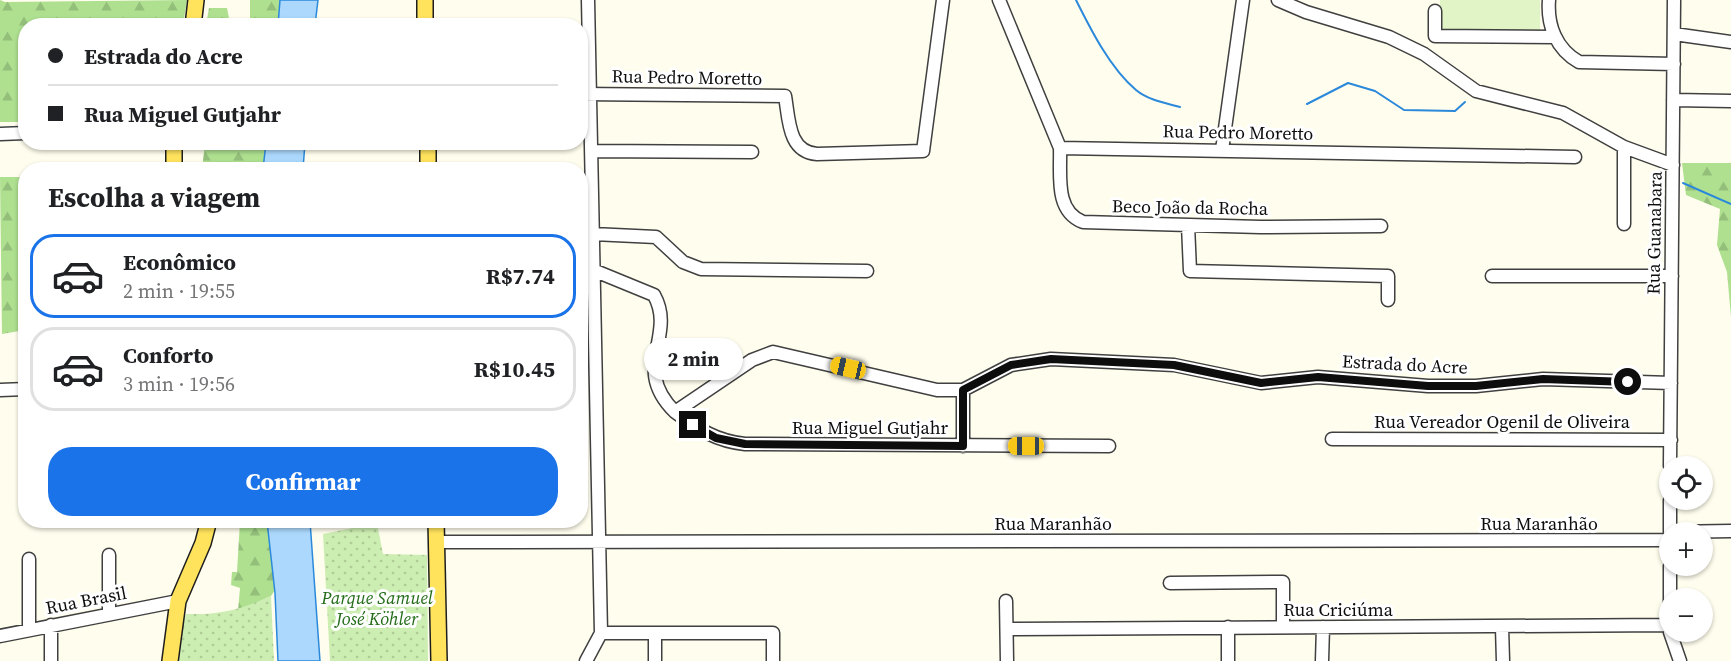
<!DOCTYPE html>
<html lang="pt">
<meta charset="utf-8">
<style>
:root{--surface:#fff;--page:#f2f2f2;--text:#202124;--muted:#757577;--line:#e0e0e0;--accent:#1a73e8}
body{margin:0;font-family:"Source Serif 4",serif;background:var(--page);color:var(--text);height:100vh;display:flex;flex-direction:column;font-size:22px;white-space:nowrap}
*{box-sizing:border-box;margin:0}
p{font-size:20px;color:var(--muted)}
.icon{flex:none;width:33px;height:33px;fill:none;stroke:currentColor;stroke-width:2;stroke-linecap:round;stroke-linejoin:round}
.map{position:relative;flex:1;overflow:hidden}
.panel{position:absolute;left:18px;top:162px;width:570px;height:366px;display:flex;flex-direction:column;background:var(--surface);border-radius:24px;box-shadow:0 2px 4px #0004}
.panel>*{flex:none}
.hud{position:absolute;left:18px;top:18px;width:570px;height:132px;border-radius:24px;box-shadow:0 2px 4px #0004;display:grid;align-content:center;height:132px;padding:0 30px;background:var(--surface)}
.controls{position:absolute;left:1659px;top:456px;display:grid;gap:12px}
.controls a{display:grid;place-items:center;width:54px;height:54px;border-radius:50%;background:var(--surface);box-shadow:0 2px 4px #0004;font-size:30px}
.end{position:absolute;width:27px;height:27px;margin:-14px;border:8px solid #0d0d0d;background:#fff;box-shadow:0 0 0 3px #fff}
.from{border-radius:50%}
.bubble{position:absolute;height:42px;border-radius:21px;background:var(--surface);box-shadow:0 2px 4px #0004;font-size:20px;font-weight:700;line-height:42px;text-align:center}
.car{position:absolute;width:18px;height:36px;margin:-18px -9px;border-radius:8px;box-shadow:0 0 4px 2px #0007;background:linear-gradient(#f5c518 24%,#345 0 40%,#f5c518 0 76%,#345 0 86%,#f5c518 0)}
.hud b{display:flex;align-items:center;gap:21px;height:57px;font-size:22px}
.hud b+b{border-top:2px solid var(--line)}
.hud i{width:15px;height:15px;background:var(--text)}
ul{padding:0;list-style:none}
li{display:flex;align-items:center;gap:18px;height:84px;margin:0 12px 9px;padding:0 18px;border:3px solid var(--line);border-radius:24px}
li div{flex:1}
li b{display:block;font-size:22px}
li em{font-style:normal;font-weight:700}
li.current{border-color:var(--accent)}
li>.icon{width:54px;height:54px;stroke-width:1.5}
h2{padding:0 30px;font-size:27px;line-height:72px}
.button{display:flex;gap:12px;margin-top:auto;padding:12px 30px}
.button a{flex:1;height:69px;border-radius:24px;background:var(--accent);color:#fff;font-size:24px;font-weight:700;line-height:69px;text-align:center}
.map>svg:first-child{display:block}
.forest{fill:url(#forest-firs)}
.park{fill:url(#park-dots)}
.pitch{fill:#e0f4c5}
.water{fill:#abd8fc;stroke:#2b89db;stroke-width:1.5}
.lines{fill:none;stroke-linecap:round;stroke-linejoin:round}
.stream{stroke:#2b89db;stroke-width:2}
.minor-casing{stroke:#404040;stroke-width:15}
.major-casing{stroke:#1e1e1e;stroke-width:18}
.minor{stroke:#fff;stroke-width:12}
.major{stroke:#ffe35d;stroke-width:15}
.route{stroke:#0d0d0d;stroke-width:8}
.labels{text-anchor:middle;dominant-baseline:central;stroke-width:6;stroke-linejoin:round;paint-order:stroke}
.street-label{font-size:18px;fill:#0d0d0d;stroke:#fff}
.park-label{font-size:18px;font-style:italic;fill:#226b17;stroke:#fff}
</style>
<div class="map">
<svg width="1731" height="661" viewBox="0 0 1731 661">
<defs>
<pattern id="forest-firs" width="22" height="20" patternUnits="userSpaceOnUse" patternTransform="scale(1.5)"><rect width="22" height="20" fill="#aee090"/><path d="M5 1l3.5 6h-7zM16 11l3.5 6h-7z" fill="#94bf7b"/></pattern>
<pattern id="park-dots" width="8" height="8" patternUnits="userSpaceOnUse" patternTransform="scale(1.5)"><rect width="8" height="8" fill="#cdeeb2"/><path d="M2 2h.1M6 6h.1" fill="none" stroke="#afcb98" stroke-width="1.8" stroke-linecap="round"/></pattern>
</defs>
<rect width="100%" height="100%" fill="#fffded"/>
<path class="forest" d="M0 0 5 2 187 0 183 25 26 26 25 122H0Z
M250 0H280L278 25 247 26 250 20Z
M209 8H227L230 23 243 25H206Z
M205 143H266L263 169H202Z
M1682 163H1731V317L1727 272 1717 245 1720 209 1686 195Z
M0 177H26L25 330 2 334Z
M240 521H267L275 590 271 596 238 611 240 588 231 585 232 572H237Z"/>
<path class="park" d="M377 523 383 554 427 555 428 661H330L323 534Z
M271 596 274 661H172L186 614C220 615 239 610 271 596Z"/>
<path class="pitch" d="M1440 0H1540V32L1439 30Z"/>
<path class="water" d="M280 0H318L315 25H278Z
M266 143H305L303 169H263Z
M267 521H310L320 661H278L275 593Z"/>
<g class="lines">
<path class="stream" d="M1076 0C1091 30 1110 68 1136 90 1148 100 1165 103 1180 107
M1307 104 1348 83 1375 91 1404 110 1455 111 1465 102
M1683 183 1731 204"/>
<defs>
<path id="minor" d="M999 0 1060 148 1575 157
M1278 0 1306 12 1389 37 1424 54 1476 91 1563 113 1624 147 1673 165
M1549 0C1547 25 1556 49 1579 62L1674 64
M1435 11V36L1555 37
M1674 34 1731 42
M580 94 785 96C789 119 788 152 817 154L923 151 943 0
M1673 100 1731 101
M0 134 26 133
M1060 148C1061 174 1054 211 1083 222L1260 227 1381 226
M1222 150 1243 0
M591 151 752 152
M1624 224V147
M1188 225 1190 271 1388 276V300
M593 234 656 237 683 262 701 269 867 271
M593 270 654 295C677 336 630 368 675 412L752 360 773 352 937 390H963L1011 365 1051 359 1174 365 1261 383 1318 377 1428 386H1476L1543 379 1671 383
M1492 276H1672
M0 390 26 389
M963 390V446
M675 412C698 429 716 441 745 444L1109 446
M1332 439 1671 440
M1670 466 1674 0
M1670 532 1731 531
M1670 532V500
M436 542 1670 540
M109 555V614
M29 559V630
M1170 583 1283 582V627
M1006 601 1007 661
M51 625V661
M1228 627V661
M1502 627 1503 661
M1007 629 1669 625
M1670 630V566
M1670 632 1680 661
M601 633H773V661
M0 636 178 601
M586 661 601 633 588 0
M655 661V633
M1322 661 1323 627"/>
<path id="major" d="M425 0V26
M193 26 196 0
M174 142V170
M428 142V170
M436 520 439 661
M170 661 178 601 203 543 209 520"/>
</defs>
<use href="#minor" class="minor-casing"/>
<use href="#major" class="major-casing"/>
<use href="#minor" class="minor"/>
<use href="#major" class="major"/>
</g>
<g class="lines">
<path class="route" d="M693 425 716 438 745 444 963 446V390L1011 365 1051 359 1174 365 1261 383 1318 377 1428 386H1476L1543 379 1628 382"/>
</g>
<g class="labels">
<g class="street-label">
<text transform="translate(687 77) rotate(1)">Rua Pedro Moretto</text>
<text transform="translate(1238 132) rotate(1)">Rua Pedro Moretto</text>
<text transform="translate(1190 207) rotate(1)">Beco João da Rocha</text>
<text transform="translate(1654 233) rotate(-89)">Rua Guanabara</text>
<text transform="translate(1405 364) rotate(3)">Estrada do Acre</text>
<text x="1502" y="421">Rua Vereador Ogenil de Oliveira</text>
<text x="870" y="427">Rua Miguel Gutjahr</text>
<text x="1053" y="523">Rua Maranhão</text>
<text x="1539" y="523">Rua Maranhão</text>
<text transform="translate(86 600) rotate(-11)">Rua Brasil</text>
<text x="1338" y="609">Rua Criciúma</text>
</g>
<g class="park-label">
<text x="377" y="597">Parque Samuel<tspan x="377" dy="21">José Köhler</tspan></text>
</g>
</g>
</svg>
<div class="controls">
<a><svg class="icon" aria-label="locate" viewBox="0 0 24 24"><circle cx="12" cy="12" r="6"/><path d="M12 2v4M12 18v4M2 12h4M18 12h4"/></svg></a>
<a>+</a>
<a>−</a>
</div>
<i class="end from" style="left:1628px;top:382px"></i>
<i class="end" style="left:693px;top:425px"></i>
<div class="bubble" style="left:644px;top:338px;width:99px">2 min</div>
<i class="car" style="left:848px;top:368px;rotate:283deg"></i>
<i class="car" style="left:1026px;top:446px;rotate:270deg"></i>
<div class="hud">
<b><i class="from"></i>Estrada do Acre</b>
<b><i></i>Rua Miguel Gutjahr</b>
</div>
<section class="panel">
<h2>Escolha a viagem</h2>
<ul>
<li class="current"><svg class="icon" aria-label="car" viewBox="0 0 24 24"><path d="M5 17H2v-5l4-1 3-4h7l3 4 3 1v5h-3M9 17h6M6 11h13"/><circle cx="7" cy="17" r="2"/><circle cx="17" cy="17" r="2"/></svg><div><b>Econômico</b><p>2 min · 19:55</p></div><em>R$7.74</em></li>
<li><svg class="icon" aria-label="car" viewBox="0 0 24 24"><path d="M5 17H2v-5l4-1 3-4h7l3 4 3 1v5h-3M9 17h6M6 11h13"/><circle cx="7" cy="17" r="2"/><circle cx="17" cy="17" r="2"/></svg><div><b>Conforto</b><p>3 min · 19:56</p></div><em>R$10.45</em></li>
</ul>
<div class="button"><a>Confirmar</a></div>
</section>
</div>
